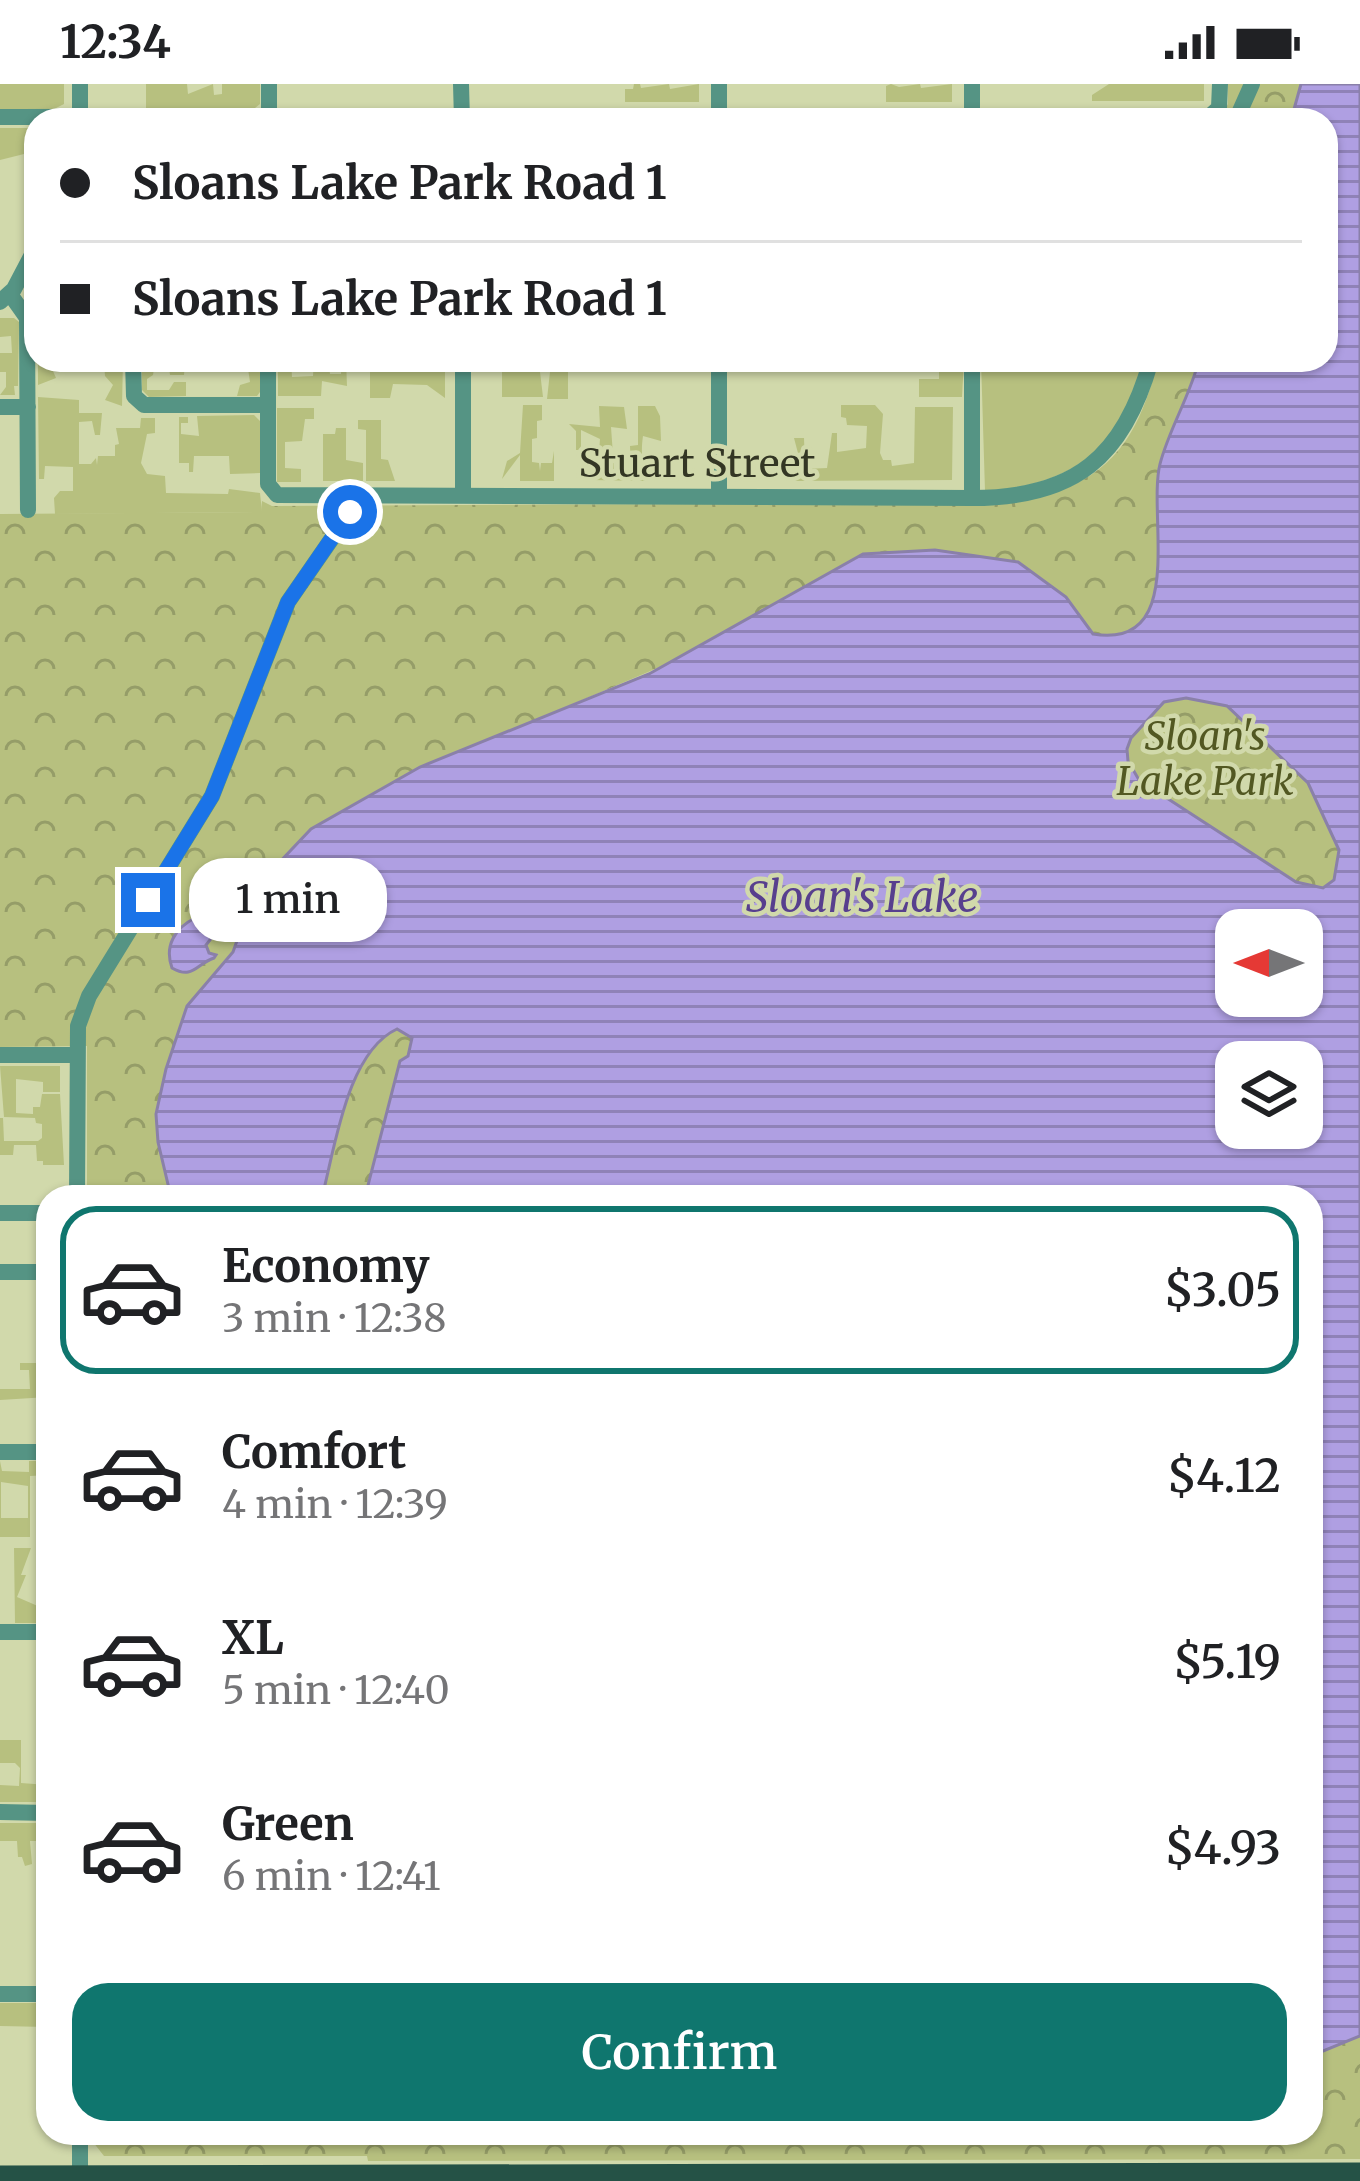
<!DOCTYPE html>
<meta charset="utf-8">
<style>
:root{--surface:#fff;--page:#f6f6f6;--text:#202124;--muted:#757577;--line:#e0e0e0;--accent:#0f766e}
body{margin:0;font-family:Merriweather,serif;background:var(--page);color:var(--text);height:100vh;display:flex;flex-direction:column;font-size:45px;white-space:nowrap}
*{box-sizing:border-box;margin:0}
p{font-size:39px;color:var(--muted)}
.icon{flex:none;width:66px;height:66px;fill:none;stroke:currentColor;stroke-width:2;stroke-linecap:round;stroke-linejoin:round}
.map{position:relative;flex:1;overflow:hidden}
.panel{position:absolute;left:36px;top:1101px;width:1287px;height:960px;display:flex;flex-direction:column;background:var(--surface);border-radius:36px;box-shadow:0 3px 9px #0004}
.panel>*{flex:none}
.guide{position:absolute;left:24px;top:24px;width:1314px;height:264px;border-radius:36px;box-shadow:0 3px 9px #0004;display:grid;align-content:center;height:264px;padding:0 36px;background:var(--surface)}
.needle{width:78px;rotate:270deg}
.tools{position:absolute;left:1215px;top:825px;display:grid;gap:24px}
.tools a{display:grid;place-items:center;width:108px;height:108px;border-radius:24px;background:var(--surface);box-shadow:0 3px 9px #0004;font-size:60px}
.end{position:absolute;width:54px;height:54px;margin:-27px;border:15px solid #1a73e8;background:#fff;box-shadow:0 0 0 6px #fff}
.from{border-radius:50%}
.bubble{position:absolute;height:84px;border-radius:36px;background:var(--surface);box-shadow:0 3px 9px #0004;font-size:39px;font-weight:600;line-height:84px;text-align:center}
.guide b{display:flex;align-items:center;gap:42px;height:114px;font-size:45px}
.guide b+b{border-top:3px solid var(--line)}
.guide i{width:30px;height:30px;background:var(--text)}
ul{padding:21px 0 0;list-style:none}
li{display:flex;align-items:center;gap:36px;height:168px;margin:0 24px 18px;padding:0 12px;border:6px solid transparent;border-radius:36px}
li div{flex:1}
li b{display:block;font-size:45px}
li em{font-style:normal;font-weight:600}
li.current{border-color:var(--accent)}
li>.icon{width:108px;height:108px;stroke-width:1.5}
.button{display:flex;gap:24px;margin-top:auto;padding:24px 36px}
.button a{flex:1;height:138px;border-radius:36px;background:var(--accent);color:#fff;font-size:48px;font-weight:600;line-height:138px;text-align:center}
.status{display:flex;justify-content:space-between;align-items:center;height:84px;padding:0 60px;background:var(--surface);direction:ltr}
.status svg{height:33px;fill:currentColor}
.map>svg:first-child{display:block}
.green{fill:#b7c07f;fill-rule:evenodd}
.park{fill:url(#park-crowns)}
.water{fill:url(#water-rules);stroke:#8a80a9;stroke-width:3;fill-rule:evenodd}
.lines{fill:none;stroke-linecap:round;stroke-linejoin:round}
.minor{stroke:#559484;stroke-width:16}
.major{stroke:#255246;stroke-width:21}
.route{stroke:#1a73e8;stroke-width:15}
.labels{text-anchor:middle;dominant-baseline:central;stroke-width:9;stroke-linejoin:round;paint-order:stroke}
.street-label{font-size:39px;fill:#333624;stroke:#d1d9ab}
.park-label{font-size:39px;font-style:italic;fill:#525822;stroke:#d1d9ab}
.water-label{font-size:42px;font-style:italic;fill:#573f8e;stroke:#d1d9ab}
</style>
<div class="status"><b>12:34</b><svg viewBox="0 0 49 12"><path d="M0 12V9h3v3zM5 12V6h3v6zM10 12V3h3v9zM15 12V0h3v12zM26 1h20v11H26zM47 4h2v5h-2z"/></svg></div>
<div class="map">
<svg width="1360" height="2097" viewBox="0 0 1360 2097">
<defs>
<pattern id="park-crowns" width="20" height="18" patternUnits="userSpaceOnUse" patternTransform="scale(3)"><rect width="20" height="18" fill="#b7c07f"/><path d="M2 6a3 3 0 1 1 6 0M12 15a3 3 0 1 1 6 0" fill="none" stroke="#959d68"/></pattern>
<pattern id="water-rules" width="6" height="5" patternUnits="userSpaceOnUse" patternTransform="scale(3)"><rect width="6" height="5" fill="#af9fe2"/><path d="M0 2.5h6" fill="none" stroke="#8f82b7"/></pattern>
</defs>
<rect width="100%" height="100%" fill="#d1d9ab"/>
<path class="green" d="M0 0H64V20L52 26H0Z
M146 0H187L188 10 213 0 214 11 222 10V0H260V20L255 24H146Z
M634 0H640L641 4 669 0 670 5 699 0V18H625V5H633Z
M891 0 899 3 920 0 921 4 952 0V18H886V2Z
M1109 0H1204V17H1092V11Z
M0 44H36V89H32L35 70 27 63 24 70 0 76Z
M0 234H14L19 238 18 302H14L15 311H0L6 303V288H0V269H12L11 252 0 253Z
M77 276H123L122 322 105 316 113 301 105 292 104 279H81L80 287H53L56 294 38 301V279Z
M142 276H261L260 308 257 312H237L240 301 250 298 247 278 185 277 184 291H170L169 284 154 285 153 291 147 295V306H169L174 298H186V312L149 313 142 306Z
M278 276H291L292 293 313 292 314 276H328L330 290H341L342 276H346L347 302 322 297 321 312H278Z
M370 276H419L420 287H430L439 277 445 276V314L427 301 393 300 390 314H370Z
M509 276H520L521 281H529V276L564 280 568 276V315H547L550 288H540L543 313H502V281H508Z
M939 276H964L962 313H919V295H939Z
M981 276H1145C1122 363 1075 401 985 407Z
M38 313 79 316V329H102L100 351H95L92 337 79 338V380H91L96 374 97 381 98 372H115V361L119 360 116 344H140L141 334H155V349L147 350 141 379 147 390 165 392 166 409 228 410 229 405 260 409 262 428 55 430 54 414 60 407H73V383L45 382 44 395H39Z
M523 321H542V336L537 337V354L532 355V378L539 379 540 387 541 379H552L554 367V397H520V371L502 395 507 377 520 369Z
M841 321H875L883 330 880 369 883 376H891L892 382 914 379 915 323H953L952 396 787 397 783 387H795L796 374 799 373 794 354H804L805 385 827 384 832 349H837V368L866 364 867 342 847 341 846 334 841 333Z
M599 322 624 323 627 345 611 343 614 385H631L630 362 638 361V322H655L660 332 661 357 643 352C641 365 642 375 644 389H651L647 397 592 396V387L598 383 600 355 581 346V366H576V347L569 340 600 343Z
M277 324H314V335H305L302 357 285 358V384L301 385V398H277Z
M254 331 260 337V389L230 390 229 372H194L193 388H189V379H179V333H188V339H181V350L199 352 197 332Z
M358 336H381V375L388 376 395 397H366V346L358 345Z
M336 344H346V376L363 379V397H323V350H335Z
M0 982H60V1008H43V998L16 995V1029L33 1030V1023H40L42 1010H60L64 1081H43V1077H37L36 1061H14L13 1071H0V1034H3L4 1057H38L42 1054V1040L36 1039 35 1034 4 1033Z
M20 1279H48V1313L0 1316V1305H30L29 1286H20Z
M0 1377 2 1387 29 1388V1377H48V1391L30 1392V1453H0ZM1 1398 28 1402V1434H1Z
M14 1464H31L21 1491H26L17 1513 40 1523 48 1506V1539H15Z
M0 1656H21V1699L48 1701V1718H0V1701L19 1702 20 1684 15 1679H0Z
M0 1739H48V1780L45 1757H30L32 1780 25 1782 22 1773H18L17 1757H0Z
M0 1919H48V1943L0 1942Z"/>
<path class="park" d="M1228 0H1301L1293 34 1219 36 1228 20Z
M1158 276H1199C1190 312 1169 345 1160 380 1147 432 1188 565 1093 550L1066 513 1018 478 935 466 528 639 256 803 233 868 212 894 156 1030 158 1058 171 1113H87V962L0 963V430L261 428 262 417 272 422 897 419 1071 402C1126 377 1144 331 1158 276Z
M1186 614 1227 622 1308 699 1339 766 1334 796 1323 804 1296 798 1139 696 1128 677 1127 665 1131 654 1164 618Z
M397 945 412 954 408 972 400 978 365 1113H322C335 1063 347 968 397 945Z
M1360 1952V2075L368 2077 367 2072H104L93 2058V2049H1311V1972Z"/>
<path class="water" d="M1301 0H1360V1952L1311 1972V1113H365L400 977 408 972 412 954 397 945C347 968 335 1064 322 1113H171L158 1058 156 1030 166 985 187 922 233 868 256 803 311 745 420 683 649 590 863 470 935 466 1018 478 1066 513 1093 550C1188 566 1147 431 1160 380 1169 345 1190 312 1199 276H1326V36H1291ZM1186 614 1227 622 1308 699 1339 766 1334 796 1323 804 1296 798 1139 696 1128 677 1127 665 1131 654 1164 618ZM1236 846H1302V912H1236ZM1236 978H1302V1044H1236Z
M195 834H227L222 848 213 852 206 861 209 869 216 871 214 874C196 880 193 896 172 884 164 862 175 844 195 834Z"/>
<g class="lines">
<path class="minor" d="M461 0 462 36
M719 0V36
M972 0V36
M0 33 1210 32 1219 24 1220 0
M80 36V0
M269 36V0
M1236 36 1252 0
M10 210 27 234 28 426
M0 218 14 205 36 163
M133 276 134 312 144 321H268
M268 276V400L277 411 972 414C1075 414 1124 373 1151 276
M719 276V412
M0 323H28
M463 411V276
M972 414V276
M0 971H77
M77 1113 78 942 89 912 212 712 288 518 362 411
M0 1129H48
M0 1188H48
M0 1368H48
M0 1548H48
M0 1728 48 1729
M0 1910H48
M80 2049V2097"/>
<path class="major" d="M0 2092 1360 2089"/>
</g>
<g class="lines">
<path class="route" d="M148 816 212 712 288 518 350 428"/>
</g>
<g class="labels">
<g class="street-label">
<text x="697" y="379">Stuart Street</text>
</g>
<g class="park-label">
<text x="1205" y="652">Sloan's<tspan x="1205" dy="45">Lake Park</tspan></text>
</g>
<g class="water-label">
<text x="862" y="813">Sloan's Lake</text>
</g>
</g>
</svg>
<div class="tools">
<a><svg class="needle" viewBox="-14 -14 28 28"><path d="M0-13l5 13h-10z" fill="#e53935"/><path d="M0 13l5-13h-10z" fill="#757577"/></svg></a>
<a><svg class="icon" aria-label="layers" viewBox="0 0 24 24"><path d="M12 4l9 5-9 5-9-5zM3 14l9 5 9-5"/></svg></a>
</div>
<i class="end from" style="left:350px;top:428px"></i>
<i class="end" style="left:148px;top:816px"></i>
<div class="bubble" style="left:189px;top:774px;width:198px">1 min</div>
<div class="guide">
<b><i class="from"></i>Sloans Lake Park Road 1</b>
<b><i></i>Sloans Lake Park Road 1</b>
</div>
<section class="panel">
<ul>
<li class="current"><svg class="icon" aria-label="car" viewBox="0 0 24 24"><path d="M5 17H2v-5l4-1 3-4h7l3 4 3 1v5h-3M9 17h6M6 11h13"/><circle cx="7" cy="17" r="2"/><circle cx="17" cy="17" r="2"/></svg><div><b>Economy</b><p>3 min · 12:38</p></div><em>$3.05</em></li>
<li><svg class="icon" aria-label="car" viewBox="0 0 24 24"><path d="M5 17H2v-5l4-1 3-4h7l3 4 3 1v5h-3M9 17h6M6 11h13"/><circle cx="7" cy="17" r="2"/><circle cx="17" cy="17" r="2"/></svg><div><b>Comfort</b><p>4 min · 12:39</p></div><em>$4.12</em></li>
<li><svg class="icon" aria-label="car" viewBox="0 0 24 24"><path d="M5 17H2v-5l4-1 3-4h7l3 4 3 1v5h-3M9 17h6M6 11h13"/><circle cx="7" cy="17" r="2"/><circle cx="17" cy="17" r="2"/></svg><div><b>XL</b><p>5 min · 12:40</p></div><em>$5.19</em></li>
<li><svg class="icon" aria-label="car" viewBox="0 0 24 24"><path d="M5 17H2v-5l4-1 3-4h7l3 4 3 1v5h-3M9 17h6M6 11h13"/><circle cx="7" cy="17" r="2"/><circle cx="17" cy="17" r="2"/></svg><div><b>Green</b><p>6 min · 12:41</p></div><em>$4.93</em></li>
</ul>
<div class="button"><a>Confirm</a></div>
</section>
</div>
